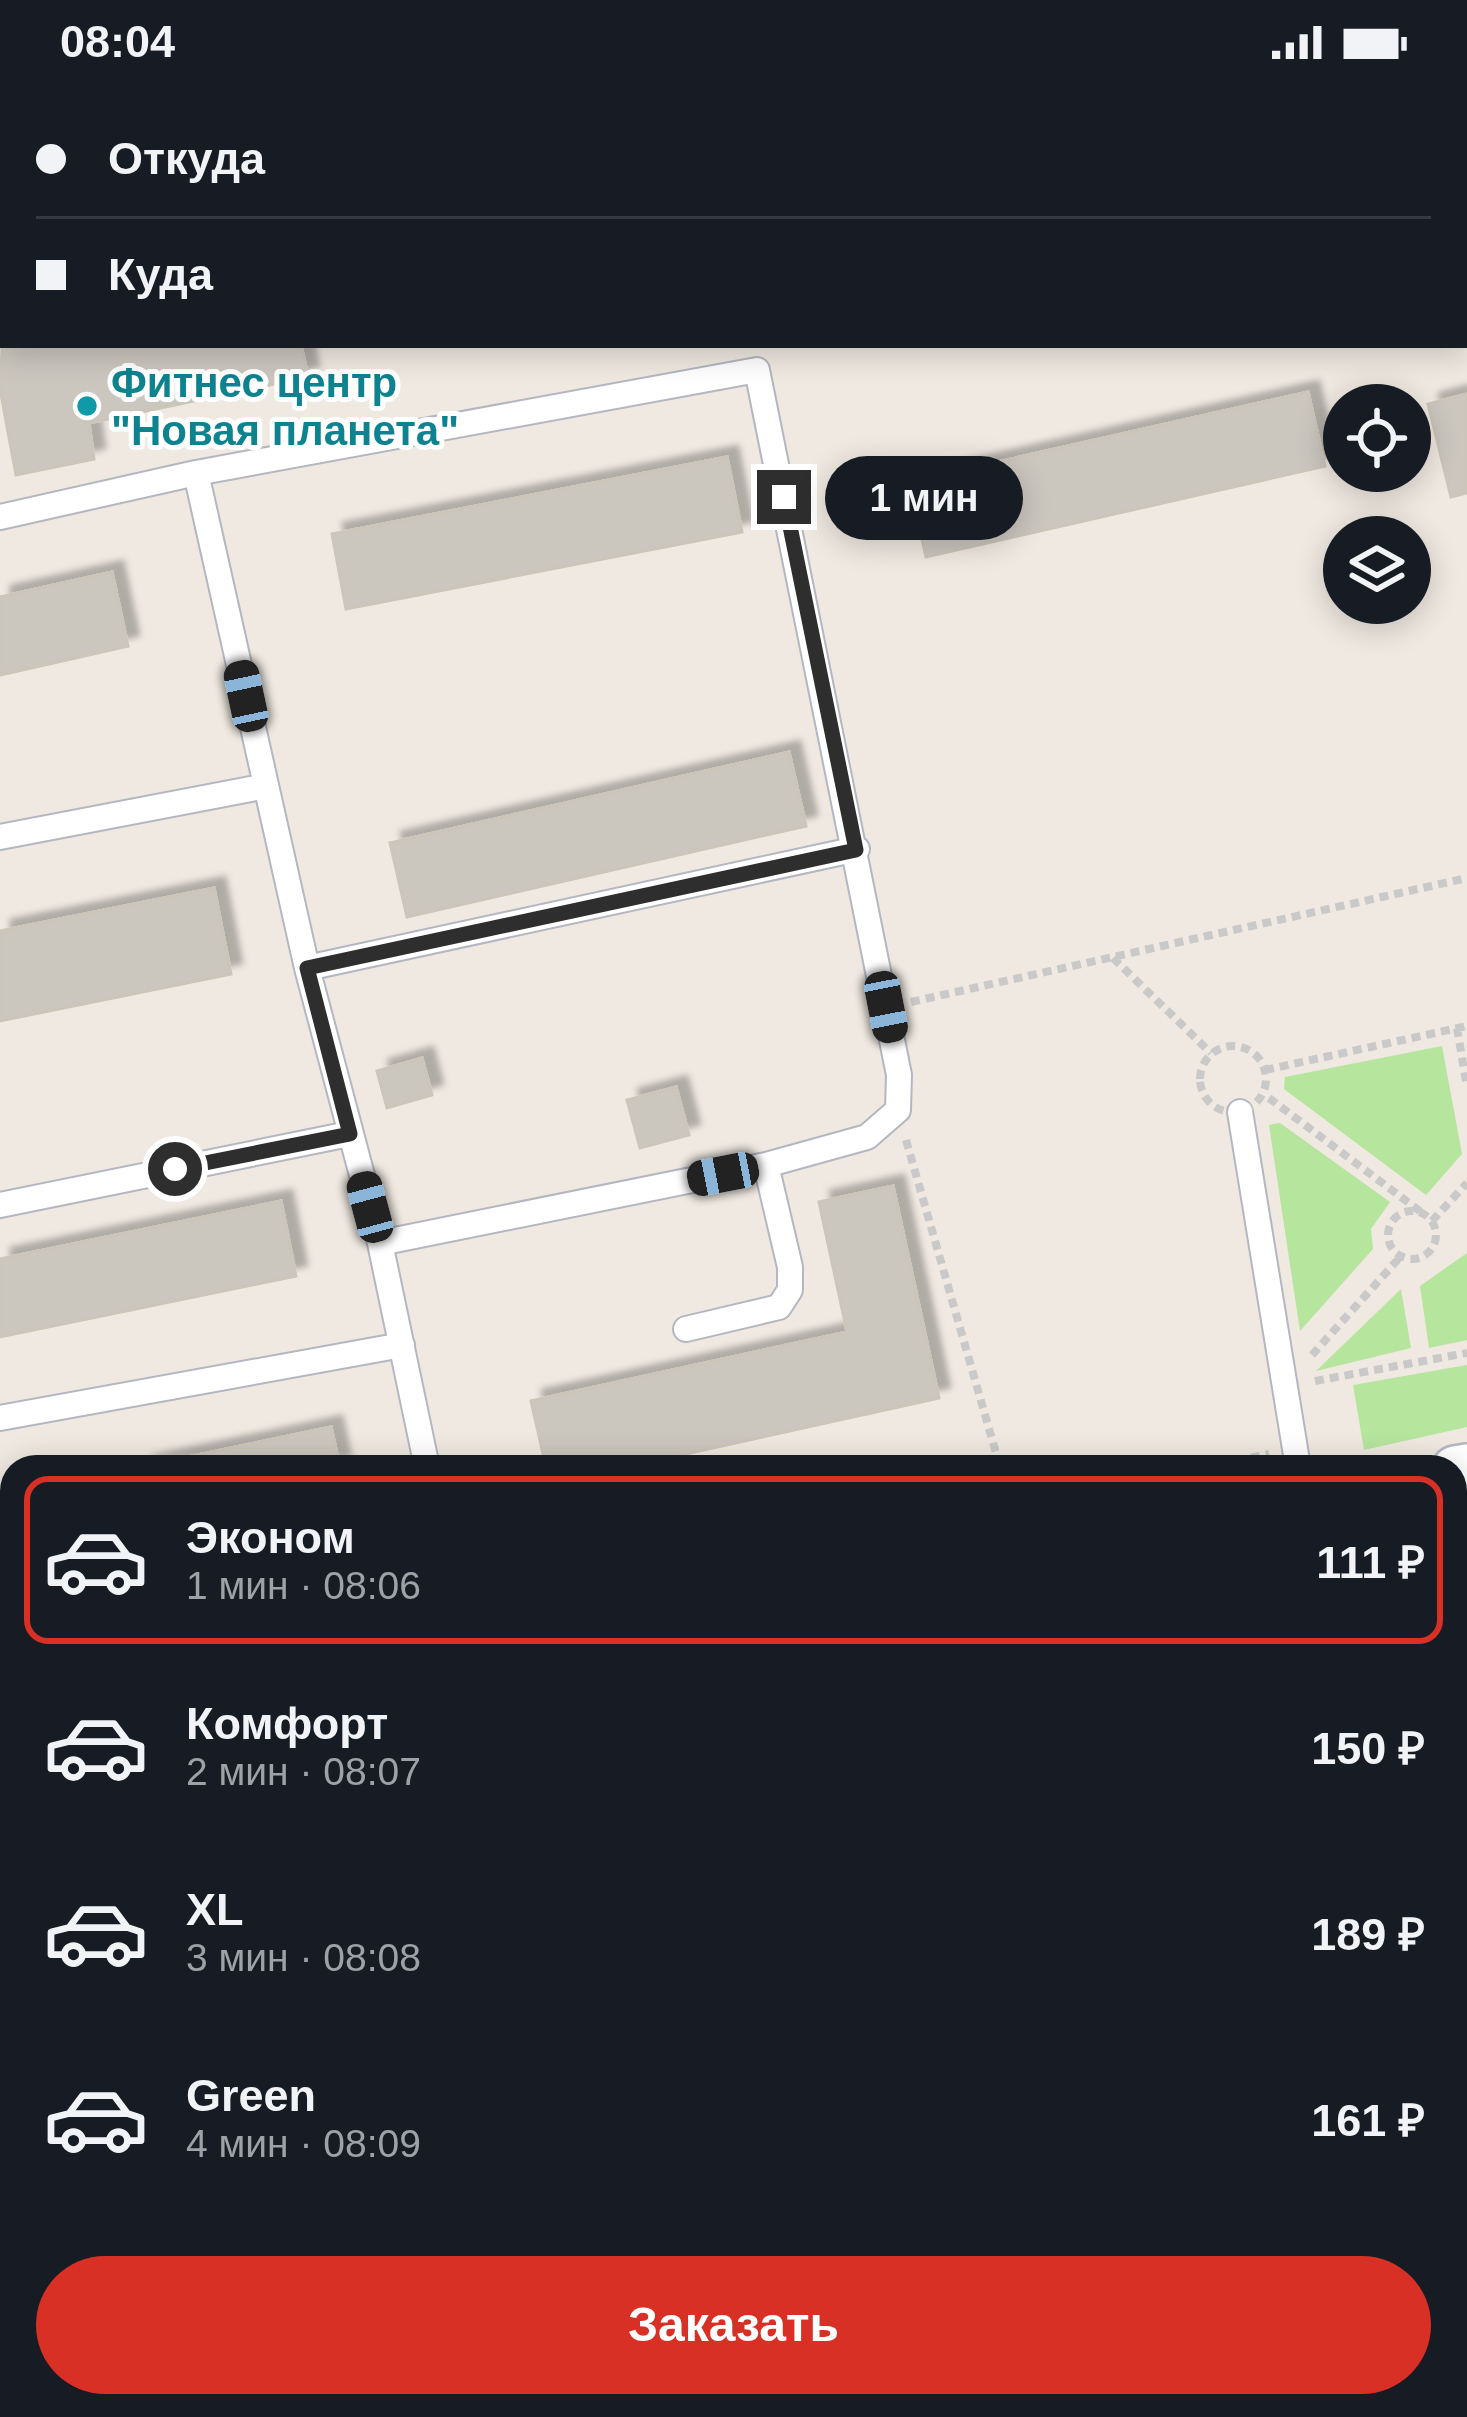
<!DOCTYPE html>
<html lang="ru">
<meta charset="utf-8">
<style>
:root{--surface:#171b24;--page:#20242c;--text:#f1f3f6;--muted:#9ea1a6;--line:#363941;--accent:#d93025}
body{margin:0;font-family:Arial,sans-serif;background:var(--page);color:var(--text);height:100vh;display:flex;flex-direction:column;font-size:45px;white-space:nowrap}
*{box-sizing:border-box;margin:0}
p{font-size:39px;color:var(--muted)}
.icon{flex:none;width:66px;height:66px;fill:none;stroke:currentColor;stroke-width:2;stroke-linecap:round;stroke-linejoin:round}
.map{position:relative;flex:1;overflow:hidden}
.panel{position:absolute;left:0px;top:1371px;width:1467px;height:963px;display:flex;flex-direction:column;background:var(--surface);border-radius:36px 36px 0 0;box-shadow:0 6px 30px #0003}
.panel>*{flex:none}
.banner{position:absolute;left:0px;top:0px;width:1467px;height:264px;box-shadow:0 6px 30px #0003;display:grid;align-content:center;height:264px;padding:0 36px;background:var(--surface)}
.tools{position:absolute;left:1323px;top:300px;display:grid;gap:24px}
.tools a{display:grid;place-items:center;width:108px;height:108px;border-radius:50%;background:var(--surface);box-shadow:0 6px 30px #0003;font-size:60px}
.end{position:absolute;width:54px;height:54px;margin:-27px;border:15px solid #2e2e2e;background:#fff;box-shadow:0 0 0 6px #fff}
.from{border-radius:50%}
.bubble{position:absolute;height:84px;border-radius:42px;background:var(--surface);box-shadow:0 6px 30px #0003;font-size:39px;font-weight:800;line-height:84px;text-align:center}
.car{position:absolute;width:36px;height:72px;margin:-36px -18px;border-radius:15px;box-shadow:0 0 9px 3px #0007;background:linear-gradient(#222 24%,#8ab4d8 0 40%,#222 0 76%,#8ab4d8 0 86%,#222 0)}
.banner b{display:flex;align-items:center;gap:42px;height:114px;font-size:45px}
.banner b+b{border-top:3px solid var(--line)}
.banner i{width:30px;height:30px;background:var(--text)}
ul{padding:21px 0 0;list-style:none}
li{display:flex;align-items:center;gap:36px;height:168px;margin:0 24px 18px;padding:0 12px;border:6px solid transparent;border-radius:24px}
li div{flex:1}
li b{display:block;font-size:45px}
li em{font-style:normal;font-weight:800}
li.on{border-color:var(--accent)}
li>.icon{width:108px;height:108px;stroke-width:1.5}
.button{display:flex;gap:24px;margin-top:auto;padding:24px 36px}
.button a{flex:1;height:138px;border-radius:72px;background:var(--accent);color:#fff;font-size:48px;font-weight:800;line-height:138px;text-align:center}
.status{display:flex;justify-content:space-between;align-items:center;height:84px;padding:0 60px;background:var(--surface);direction:ltr}
.status svg{height:33px;fill:currentColor}
.map>svg:first-child{display:block}
.education{fill:#f0e6d1}
.green{fill:#b6e59e}
.building{fill:#cbc7bf;stroke:#cbc5ba;stroke-width:3;filter:url(#shadow)}
.lines{fill:none;stroke-linecap:round;stroke-linejoin:round}
.lane-casing{stroke:#b4b7c1;stroke-width:28}
.street-casing{stroke:#b4b7c1;stroke-width:50}
.path{stroke:#c9c9c9;stroke-width:8;stroke-dasharray:9 6;stroke-linecap:butt}
.lane{stroke:#fff;stroke-width:24}
.street{stroke:#fff;stroke-width:45}
.route{stroke:#2e2e2e;stroke-width:15}
.culture-dot{fill:#0f9aa8;stroke:#fff;stroke-width:4.5}
.labels{text-anchor:middle;dominant-baseline:central;stroke-width:10;stroke-linejoin:round;paint-order:stroke}
.culture-label{font-size:42px;font-weight:bold;fill:#0d838f;stroke:#fff;text-anchor:start}
</style>
<div class="status"><b>08:04</b><svg viewBox="0 0 49 12"><path d="M0 12V9h3v3zM5 12V6h3v6zM10 12V3h3v9zM15 12V0h3v12zM26 1h20v11H26zM47 4h2v5h-2z"/></svg></div>
<div class="map">
<svg width="1467" height="2333" viewBox="0 0 1467 2333">
<defs>
<filter id="shadow"><feDropShadow dx="11" dy="-11" stdDeviation="3" flood-color="#0004"/></filter>
</defs>
<rect width="100%" height="100%" fill="#efe9e1"/>
<path class="education" d="M0 2242 9 2276H12V2322H177L180 2333H0Z
M631 2322H1273L1275 2333H634Z"/>
<path class="green" d="M1442 962 1462 1070 1426 1111 1284 1005 1285 993Z
M1280 1039 1390 1118 1371 1145 1373 1165 1300 1247 1269 1041Z
M1467 1169V1256L1429 1264 1420 1202Z
M1401 1205 1411 1264 1316 1287Z
M1467 1281V1343L1364 1366 1353 1301Z"/>
<path class="building" d="M16 0H431L3 3 0 98V4Z
M3 246V261H301L308 293 89 339 94 375 16 391 0 305Z
M1308 308 1325 382 926 473 909 398Z
M1467 310V409L1451 413 1428 320Z
M727 373 742 448 346 525 332 450Z
M112 488 128 562 0 591V513Z
M789 668 806 742 407 833 390 759Z
M214 804 231 890 0 937V847Z
M422 974 432 1011 387 1024 377 987Z
M676 1003 689 1051 640 1064 627 1016Z
M893 1102 939 1314 627 1383H546L531 1317 847 1248 819 1118Z
M281 1117 296 1192 0 1253V1175Z
M331 1343 340 1383H141Z
M12 1410V1509L0 1512V1413Z
M1457 1553 1462 1578H1467V1689L1455 1691Z"/>
<g class="lines">
<defs>
<path id="lane" d="M685 0 686 3
M1132 0 1133 3
M196 389 307 884 380 1159 427 1383
M0 433 196 389 757 286 899 991 898 1026 867 1053 766 1081 380 1159
M0 753 266 702
M307 884 857 765
M1240 1028 1298 1383
M0 1121 349 1050
M686 1245 779 1223 790 1206V1183L766 1081
M0 1334 402 1261"/>
<path id="street" d="M1455 1385 1467 1383
M0 1699 12 1697"/>
</defs>
<use href="#lane" class="lane-casing"/>
<use href="#street" class="street-casing"/>
<path class="path" d="M1436 0 1440 3
M1464 20 1467 22
M1113 874 1211 969
M911 918 1467 794
M1457 944 1467 1003
M1200 995a33 33 0 1 1 66 0a33 33 0 1 1-66 0Z
M1265 986 1467 942
M1269 1014 1421 1128
M906 1056 1000 1383
M1388 1151a24 24 0 1 1 48 0a24 24 0 1 1-48 0Z
M1432 1137 1467 1099
M1312 1271 1401 1172
M1315 1297 1467 1269
M1207 1383 1269 1370
M0 1640 12 1637"/>
<use href="#lane" class="lane"/>
<use href="#street" class="street"/>
</g>
<g class="lines">
<path class="route" d="M175 1085 350 1050 307 884 856 766 784 413"/>
</g>
<circle class="culture-dot" cx="87" cy="322" r="12"/>
<g class="labels">
<g class="culture-label">
<text x="111" y="298">Фитнес центр<tspan x="111" dy="48">"Новая планета"</tspan></text>
</g>
</g>
</svg>
<div class="tools">
<a><svg class="icon" aria-label="locate" viewBox="0 0 24 24"><circle cx="12" cy="12" r="6"/><path d="M12 2v4M12 18v4M2 12h4M18 12h4"/></svg></a>
<a><svg class="icon" aria-label="layers" viewBox="0 0 24 24"><path d="M12 4l9 5-9 5-9-5zM3 14l9 5 9-5"/></svg></a>
</div>
<i class="end from" style="left:175px;top:1085px"></i>
<i class="end" style="left:784px;top:413px"></i>
<div class="bubble" style="left:825px;top:372px;width:198px">1 мин</div>
<i class="car" style="left:246px;top:612px;rotate:348deg"></i>
<i class="car" style="left:886px;top:923px;rotate:169deg"></i>
<i class="car" style="left:723px;top:1090px;rotate:259deg"></i>
<i class="car" style="left:370px;top:1123px;rotate:345deg"></i>
<div class="banner">
<b><i class="from"></i>Откуда</b>
<b><i></i>Куда</b>
</div>
<section class="panel">
<ul>
<li class="on"><svg class="icon" aria-label="car" viewBox="0 0 24 24"><path d="M5 17H2v-5l4-1 3-4h7l3 4 3 1v5h-3M9 17h6M6 11h13"/><circle cx="7" cy="17" r="2"/><circle cx="17" cy="17" r="2"/></svg><div><b>Эконом</b><p>1 мин · 08:06</p></div><em>111 ₽</em></li>
<li><svg class="icon" aria-label="car" viewBox="0 0 24 24"><path d="M5 17H2v-5l4-1 3-4h7l3 4 3 1v5h-3M9 17h6M6 11h13"/><circle cx="7" cy="17" r="2"/><circle cx="17" cy="17" r="2"/></svg><div><b>Комфорт</b><p>2 мин · 08:07</p></div><em>150 ₽</em></li>
<li><svg class="icon" aria-label="car" viewBox="0 0 24 24"><path d="M5 17H2v-5l4-1 3-4h7l3 4 3 1v5h-3M9 17h6M6 11h13"/><circle cx="7" cy="17" r="2"/><circle cx="17" cy="17" r="2"/></svg><div><b>XL</b><p>3 мин · 08:08</p></div><em>189 ₽</em></li>
<li><svg class="icon" aria-label="car" viewBox="0 0 24 24"><path d="M5 17H2v-5l4-1 3-4h7l3 4 3 1v5h-3M9 17h6M6 11h13"/><circle cx="7" cy="17" r="2"/><circle cx="17" cy="17" r="2"/></svg><div><b>Green</b><p>4 мин · 08:09</p></div><em>161 ₽</em></li>
</ul>
<div class="button"><a>Заказать</a></div>
</section>
</div>
